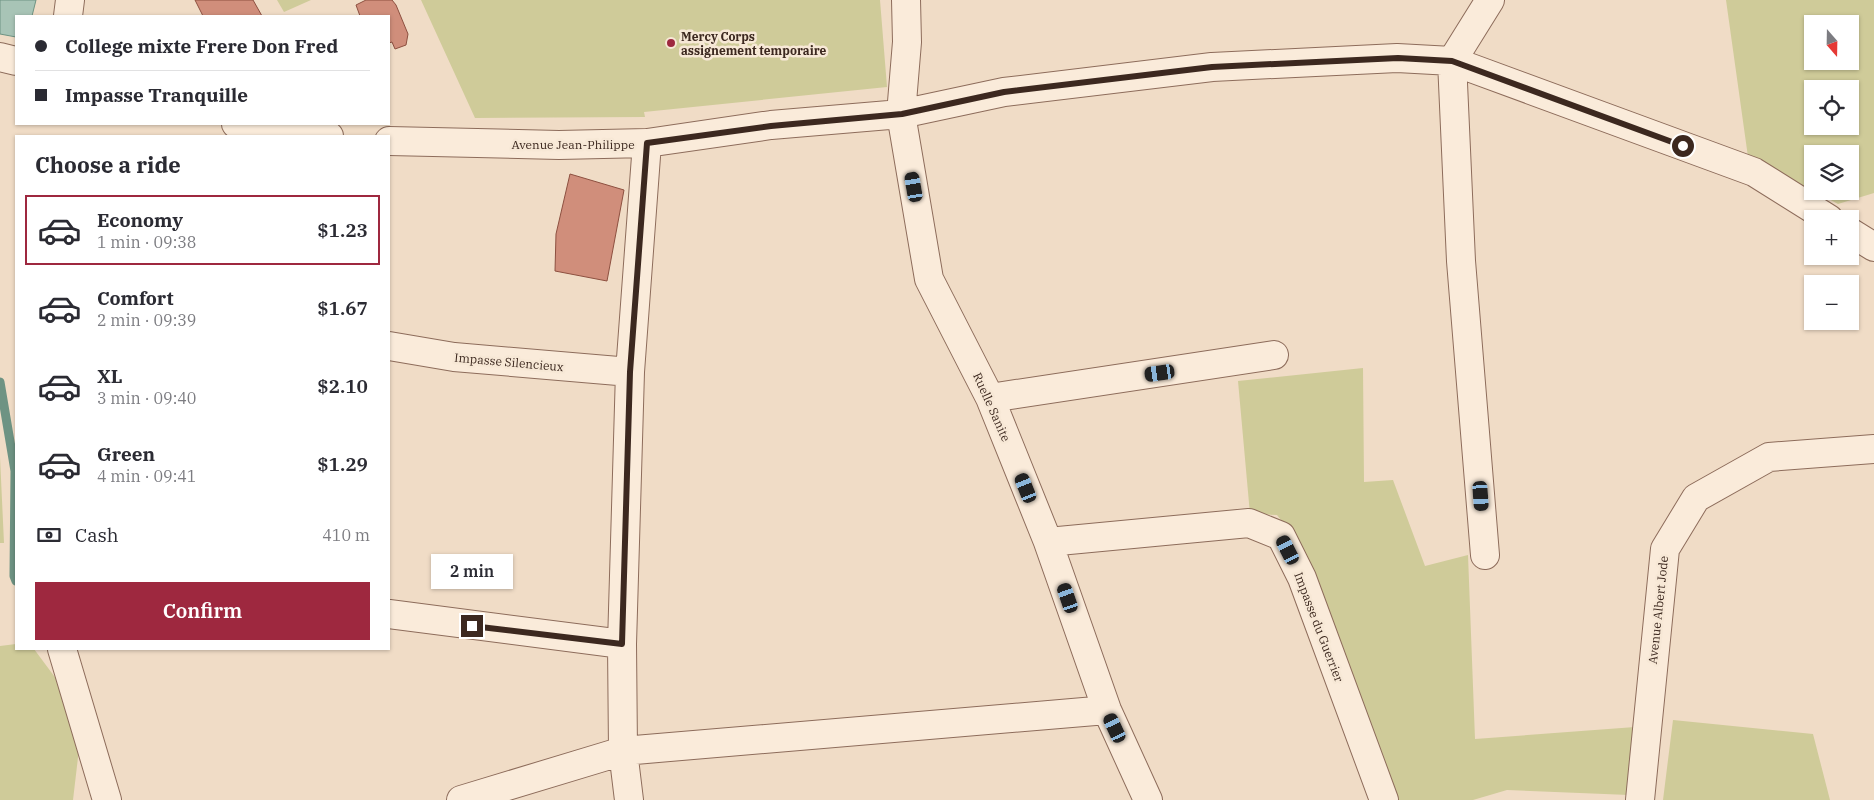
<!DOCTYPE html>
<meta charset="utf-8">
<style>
:root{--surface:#fff;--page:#f2f2f3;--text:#2b2b33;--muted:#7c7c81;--line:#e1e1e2;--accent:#9e283f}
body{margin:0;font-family:"IBM Plex Serif",serif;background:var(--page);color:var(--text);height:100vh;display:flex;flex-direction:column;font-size:19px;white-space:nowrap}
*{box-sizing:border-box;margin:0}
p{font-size:16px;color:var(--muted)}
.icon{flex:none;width:28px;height:28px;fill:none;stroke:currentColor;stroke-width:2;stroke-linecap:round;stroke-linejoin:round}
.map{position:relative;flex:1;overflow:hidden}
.side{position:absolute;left:15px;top:135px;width:375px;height:515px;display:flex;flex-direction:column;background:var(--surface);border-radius:0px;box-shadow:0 1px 4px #0004}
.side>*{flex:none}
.top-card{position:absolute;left:15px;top:15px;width:375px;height:110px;border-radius:0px;box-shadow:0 1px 4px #0004;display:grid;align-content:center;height:110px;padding:0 20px;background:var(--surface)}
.needle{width:32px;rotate:160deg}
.fabs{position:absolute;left:1804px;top:15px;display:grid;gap:10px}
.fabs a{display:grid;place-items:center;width:55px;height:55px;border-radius:0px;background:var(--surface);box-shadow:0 1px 4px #0004;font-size:25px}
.end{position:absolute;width:22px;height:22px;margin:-11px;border:6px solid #3c281f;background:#fff;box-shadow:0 0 0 2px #fff}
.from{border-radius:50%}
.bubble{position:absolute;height:35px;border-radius:0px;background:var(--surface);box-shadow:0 1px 4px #0004;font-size:16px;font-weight:600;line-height:35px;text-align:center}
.car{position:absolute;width:15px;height:30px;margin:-15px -8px;border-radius:6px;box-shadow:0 0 4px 1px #0007;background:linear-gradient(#222 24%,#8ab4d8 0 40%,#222 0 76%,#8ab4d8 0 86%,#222 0)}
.top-card b{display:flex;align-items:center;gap:18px;height:48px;font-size:19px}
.top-card b+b{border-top:1px solid var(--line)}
.top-card i{width:12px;height:12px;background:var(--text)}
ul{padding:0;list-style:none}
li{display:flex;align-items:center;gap:15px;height:70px;margin:0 10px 8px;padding:0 10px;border:2px solid transparent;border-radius:0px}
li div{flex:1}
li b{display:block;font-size:19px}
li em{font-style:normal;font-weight:600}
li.selected{border-color:var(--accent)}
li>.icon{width:45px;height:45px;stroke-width:1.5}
h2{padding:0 20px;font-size:22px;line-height:60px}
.pay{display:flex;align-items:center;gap:12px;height:55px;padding:0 20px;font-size:19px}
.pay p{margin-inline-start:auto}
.button{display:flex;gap:10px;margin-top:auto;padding:10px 20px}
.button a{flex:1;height:58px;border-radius:0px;background:var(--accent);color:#fff;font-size:20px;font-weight:600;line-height:58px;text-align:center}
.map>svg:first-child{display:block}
.green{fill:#cfcb99;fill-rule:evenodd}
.water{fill:#a8c4b6;stroke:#6e9383}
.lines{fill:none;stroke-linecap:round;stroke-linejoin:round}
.stream{stroke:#6e9383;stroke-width:9}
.building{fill:#d08e7b;stroke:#8d5040}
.minor-casing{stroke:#8d6c5b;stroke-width:30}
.minor{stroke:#faebda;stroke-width:28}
.route{stroke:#3c281f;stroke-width:6}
.poi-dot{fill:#9e283f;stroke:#f7e8d6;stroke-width:2}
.labels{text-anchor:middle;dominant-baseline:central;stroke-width:5;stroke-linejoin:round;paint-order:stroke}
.poi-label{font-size:12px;font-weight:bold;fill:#3c281f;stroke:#f7e8d6;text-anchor:start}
.street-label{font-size:12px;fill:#3c281f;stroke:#f7e8d6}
</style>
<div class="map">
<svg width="1874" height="800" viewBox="0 0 1874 800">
<rect width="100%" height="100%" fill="#f0dcc6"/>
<path class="green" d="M277 0H311L284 12Z
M421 0H880L887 87 644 112 645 117 475 118Z
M1726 0H1874V193L1838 204 1814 191H1850V154H1812V190L1748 157ZM1812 24H1850V61H1812ZM1812 89H1850V126H1812Z
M1363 368 1364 482 1393 480 1425 566 1468 555 1475 739 1635 727 1629 795 1507 790 1473 800H1392L1296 539 1277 515 1250 514 1238 381Z
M0 457 4 543H0Z
M16 644V649H34L83 715 73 800H0V646Z
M1673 720 1813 734 1830 800H1663Z"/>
<path class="water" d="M0 0H36L32 16H16V37L0 34Z"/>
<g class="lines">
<path class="stream" d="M0 382 15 471 14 576 16 581"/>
</g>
<path class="building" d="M195 0H253L262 16H203Z
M366 0H392L396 5 408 34 406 45 395 49 392 42 389 43V16H360L356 5Z
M570 174 624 190 607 281 555 271 556 234Z"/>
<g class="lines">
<defs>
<path id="minor" d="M906 0 907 42 901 114 929 279 990 398 1048 542 1107 710 1148 800
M68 16 70 0
M0 57 16 61
M236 124 259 130 329 136
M389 141 559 145 647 143 771 125 901 114 1004 92 1212 67 1397 58 1452 61 1754 172 1829 219
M1850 232 1874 247
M389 346 454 357 630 372
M990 398 1274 355
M1048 542 1249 523 1281 536 1302 578 1384 800
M1485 555 1461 261 1452 61 1490 0
M389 614 622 644
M62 649 107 800
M461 800 623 751 1107 710
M629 800 623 751 622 644 630 372 647 143
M1640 800 1665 549 1696 498 1769 457 1874 449"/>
</defs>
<use href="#minor" class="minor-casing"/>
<use href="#minor" class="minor"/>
</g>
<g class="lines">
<path class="route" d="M472 626 622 644 630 372 647 143 771 126 902 114 1004 92 1212 67 1398 58 1452 61 1683 146"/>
</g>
<circle class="poi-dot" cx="671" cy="43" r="5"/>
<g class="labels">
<g class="poi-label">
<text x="681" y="36">Mercy Corps<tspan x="681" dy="14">assignement temporaire</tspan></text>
</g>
<g class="street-label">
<text x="573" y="144">Avenue Jean-Philippe</text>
<text transform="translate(509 362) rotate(5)">Impasse Silencieux</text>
<text transform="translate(992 407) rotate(66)">Ruelle Sanite</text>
<text transform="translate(1658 610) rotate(-84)">Avenue Albert Jode</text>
<text transform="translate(1319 627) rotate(69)">Impasse du Guerrier</text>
</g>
</g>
</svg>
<div class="fabs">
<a><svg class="needle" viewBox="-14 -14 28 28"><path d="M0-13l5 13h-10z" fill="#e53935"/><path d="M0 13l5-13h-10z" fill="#7c7c81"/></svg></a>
<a><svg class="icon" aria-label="locate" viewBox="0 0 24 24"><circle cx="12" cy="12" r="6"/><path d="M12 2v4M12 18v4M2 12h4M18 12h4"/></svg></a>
<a><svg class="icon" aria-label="layers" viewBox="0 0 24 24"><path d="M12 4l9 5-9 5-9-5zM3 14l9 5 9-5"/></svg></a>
<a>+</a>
<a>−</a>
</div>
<i class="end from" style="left:1683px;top:146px"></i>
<i class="end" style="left:472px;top:626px"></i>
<div class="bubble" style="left:431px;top:554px;width:82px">2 min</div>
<i class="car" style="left:914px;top:187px;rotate:350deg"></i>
<i class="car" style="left:1160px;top:373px;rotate:262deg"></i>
<i class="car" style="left:1026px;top:488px;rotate:338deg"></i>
<i class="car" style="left:1481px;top:496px;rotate:176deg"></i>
<i class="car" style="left:1288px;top:550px;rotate:333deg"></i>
<i class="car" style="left:1068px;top:598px;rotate:341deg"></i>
<i class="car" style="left:1115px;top:728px;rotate:335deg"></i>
<div class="top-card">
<b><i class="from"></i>College mixte Frere Don Fred</b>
<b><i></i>Impasse Tranquille</b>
</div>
<section class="side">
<h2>Choose a ride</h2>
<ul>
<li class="selected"><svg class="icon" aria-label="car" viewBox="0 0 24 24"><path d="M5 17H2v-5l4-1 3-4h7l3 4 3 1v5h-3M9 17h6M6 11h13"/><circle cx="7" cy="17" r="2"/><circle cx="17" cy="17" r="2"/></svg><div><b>Economy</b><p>1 min · 09:38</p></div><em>$1.23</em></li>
<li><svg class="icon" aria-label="car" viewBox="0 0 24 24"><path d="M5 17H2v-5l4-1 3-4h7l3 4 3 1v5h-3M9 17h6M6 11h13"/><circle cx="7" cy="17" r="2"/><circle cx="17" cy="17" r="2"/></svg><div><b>Comfort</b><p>2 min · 09:39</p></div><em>$1.67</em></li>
<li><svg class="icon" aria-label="car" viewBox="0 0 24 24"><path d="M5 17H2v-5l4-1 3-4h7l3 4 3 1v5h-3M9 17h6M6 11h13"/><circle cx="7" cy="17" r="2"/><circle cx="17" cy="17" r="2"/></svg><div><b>XL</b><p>3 min · 09:40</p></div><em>$2.10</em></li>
<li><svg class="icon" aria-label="car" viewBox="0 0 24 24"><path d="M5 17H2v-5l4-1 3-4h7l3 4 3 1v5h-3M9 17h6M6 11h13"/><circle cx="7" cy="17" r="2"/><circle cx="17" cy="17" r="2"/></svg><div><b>Green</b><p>4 min · 09:41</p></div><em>$1.29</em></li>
</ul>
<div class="pay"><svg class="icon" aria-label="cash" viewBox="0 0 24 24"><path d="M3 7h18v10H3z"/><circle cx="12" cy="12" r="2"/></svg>Cash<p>410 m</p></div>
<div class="button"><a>Confirm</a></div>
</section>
</div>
